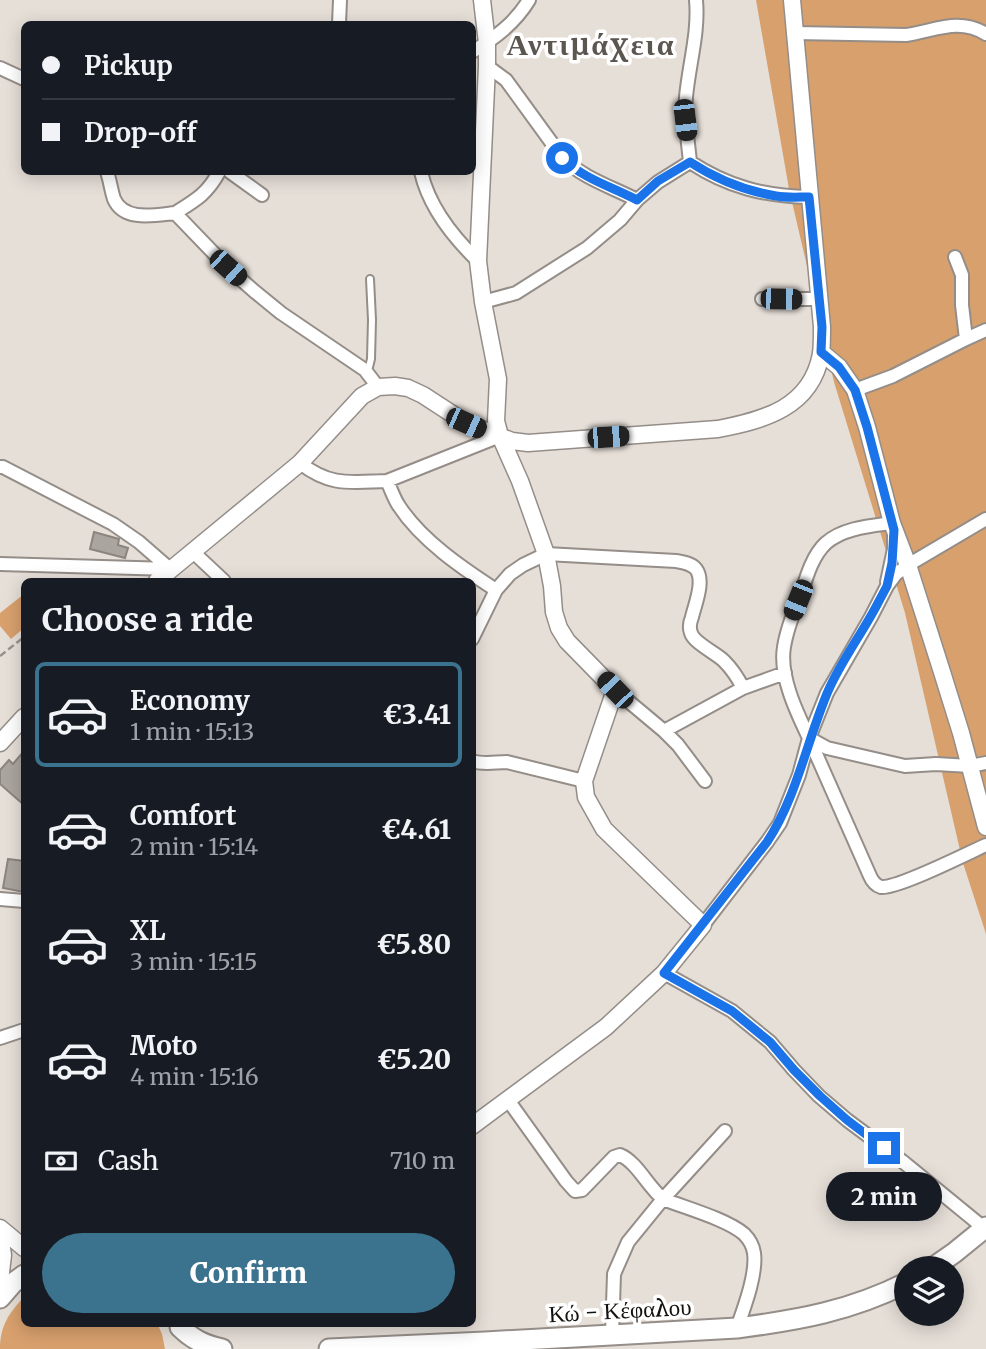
<!DOCTYPE html>
<meta charset="utf-8">
<style>
:root{--surface:#171b24;--page:#20242c;--text:#f1f3f6;--muted:#9ea1a6;--line:#363941;--accent:#3b728d}
body{margin:0;font-family:Merriweather,serif;background:var(--page);color:var(--text);height:100vh;display:flex;flex-direction:column;font-size:26px;white-space:nowrap}
*{box-sizing:border-box;margin:0}
p{font-size:23px;color:var(--muted)}
.icon{flex:none;width:38px;height:38px;fill:none;stroke:currentColor;stroke-width:2;stroke-linecap:round;stroke-linejoin:round}
.map{position:relative;flex:1;overflow:hidden}
.sheet{position:absolute;left:21px;top:578px;width:455px;height:749px;display:flex;flex-direction:column;background:var(--surface);border-radius:10px;box-shadow:0 4px 18px #0003}
.sheet>*{flex:none}
.hud{position:absolute;left:21px;top:21px;width:455px;height:154px;border-radius:10px;box-shadow:0 4px 18px #0003;display:grid;align-content:center;height:154px;padding:0 21px;background:var(--surface)}
.fabs{position:absolute;left:894px;top:1256px;display:grid;gap:14px}
.fabs a{display:grid;place-items:center;width:70px;height:70px;border-radius:50%;background:var(--surface);box-shadow:0 4px 18px #0003;font-size:35px}
.end{position:absolute;width:32px;height:32px;margin:-16px;border:9px solid #1a73e8;background:#fff;box-shadow:0 0 0 4px #fff}
.from{border-radius:50%}
.bubble{position:absolute;height:49px;border-radius:24px;background:var(--surface);box-shadow:0 4px 18px #0003;font-size:23px;font-weight:800;line-height:49px;text-align:center}
.car{position:absolute;width:21px;height:42px;margin:-21px -10px;border-radius:9px;box-shadow:0 0 5px 2px #0007;background:linear-gradient(#222 24%,#8ab4d8 0 40%,#222 0 76%,#8ab4d8 0 86%,#222 0)}
.hud b{display:flex;align-items:center;gap:24px;height:66px;font-size:26px}
.hud b+b{border-top:2px solid var(--line)}
.hud i{width:18px;height:18px;background:var(--text)}
ul{padding:0;list-style:none}
li{display:flex;align-items:center;gap:21px;height:105px;margin:0 14px 10px;padding:0 7px;border:4px solid transparent;border-radius:10px}
li div{flex:1}
li b{display:block;font-size:26px}
li em{font-style:normal;font-weight:800}
li.current{border-color:var(--accent)}
li>.icon{width:63px;height:63px;stroke-width:1.5}
h2{padding:0 21px;font-size:32px;line-height:84px}
.pay{display:flex;align-items:center;gap:18px;height:77px;padding:0 21px;font-size:26px}
.pay p{margin-inline-start:auto}
.primary-button{display:flex;gap:14px;margin-top:auto;padding:14px 21px}
.primary-button a{flex:1;height:80px;border-radius:42px;background:var(--accent);color:#fff;font-size:28px;font-weight:800;line-height:80px;text-align:center}
.map>svg:first-child{display:block}
.green{fill:#d8a06d}
.building{fill:#aba59f;stroke:#8b847f;stroke-width:2}
.lines{fill:none;stroke-linecap:round;stroke-linejoin:round}
.service-casing{stroke:#948d88;stroke-width:10}
.minor-casing{stroke:#948d88;stroke-width:16}
.tertiary-casing{stroke:#948d88;stroke-width:19}
.secondary-casing{stroke:#948d88;stroke-width:23}
.path{stroke:#97928c;stroke-width:2.5;stroke-dasharray:7 3.5;stroke-linecap:butt}
.service{stroke:#fff;stroke-width:6}
.minor{stroke:#fff;stroke-width:12}
.tertiary{stroke:#fff;stroke-width:16}
.secondary{stroke:#fff;stroke-width:19}
.route{stroke:#1a73e8;stroke-width:9}
.labels{text-anchor:middle;dominant-baseline:central;stroke-width:7;stroke-linejoin:round;paint-order:stroke}
.street-label{font-size:23px;fill:#14120f;stroke:#fff}
.district-label{font-size:30px;font-weight:bold;letter-spacing:2px;fill:#5c5651;stroke:#fff}
</style>
<div class="map">
<svg width="986" height="1349" viewBox="0 0 986 1349">
<rect width="100%" height="100%" fill="#e6dfd8"/>
<path class="green" d="M756 0H986V934L963 863 905 613 834 382 789 189Z
M24 594V628L11 639 0 626V613Z
M24 1297V1323H157L162 1334 165 1349H0C0 1326 9 1313 24 1297Z"/>
<path class="building" d="M94 532 119 539 118 545 128 548 125 558 90 549Z
M24 751V805L0 784V770L9 760 13 764Z
M8 859 24 861V892L3 888Z"/>
<g class="lines">
<defs>
<path id="service" d="M365 370 369 367 371 359 372 320 370 279"/>
<path id="minor" d="M339 24 340 0
M795 33 906 35C935 31 958 17 986 34
M472 52C495 38 515 23 529 0
M0 68 24 79
M690 162C688 141 684 119 686 97 689 64 699 33 696 0
M107 172C110 180 111 190 114 199 124 222 155 215 175 213L228 268 254 291 281 313 365 370 378 387
M230 172 262 195
M421 172C429 207 453 237 478 261
M637 200 658 182 690 162C728 187 764 196 809 197
M175 213C196 200 207 194 219 172
M762 299H819
M483 302 516 293 587 248 620 220 637 200C612 187 582 178 562 157L506 80 487 66
M966 339 986 330
M855 390 893 376 966 339 962 305V275L955 257
M300 463C331 487 350 482 387 481 391 489 394 499 399 506 421 540 462 568 496 590
M0 467H3L113 524 139 542 170 569
M387 481 500 436
M192 551 224 581
M0 564 170 569
M887 582 894 549V534
M472 639 496 590 510 574 523 565 546 554 676 561C682 562 691 563 696 569 705 581 695 604 692 617 690 622 689 628 691 633 694 643 716 653 724 661 732 669 738 678 743 688L785 673
M615 690 664 731 743 688
M664 731 678 745 705 781
M809 738C797 713 779 676 784 647 787 627 795 609 802 591 807 575 813 555 826 543 843 528 870 526 892 523
M472 761C484 765 495 762 507 762L584 781
M986 763 970 766 936 764 905 766 827 748 809 738 870 876C872 881 875 885 881 887 897 889 968 853 986 845
M0 899 24 901
M703 925 767 842 780 823 799 775 809 738 827 693 871 617 887 586 896 574 908 565 986 519
M664 973 732 1011 770 1042 794 1070 819 1096 847 1120 902 1161 984 1228
M0 1038 24 1030
M508 1100 566 1181 575 1191 582 1190 614 1157 620 1155C637 1162 648 1187 663 1199 686 1208 726 1219 744 1234 749 1239 753 1246 754 1253 757 1274 744 1308 737 1328
M612 1335 614 1274 628 1242 663 1199 725 1131"/>
<path id="tertiary" d="M821 352 839 367 855 390 867 427 892 523 908 565 942 672 961 733 986 827
M157 581 300 463 362 396 378 387 395 386 408 388 423 395 466 423 512 441 528 443 718 429C764 420 811 408 821 354 822 346 822 336 822 327L792 0
M0 743 24 717
M472 1126 606 1027 664 973 703 925 604 829 586 797 584 781 615 690 567 641 559 628 554 612 552 586 546 554 520 481 500 436 496 421 498 379 483 302 478 261 487 66V43L482 0
M0 1228 24 1248
M0 1236 3 1255 0 1281"/>
<path id="secondary" d="M931 1269 954 1253 986 1227
M0 1298 13 1283 24 1275
M180 1327C193 1340 205 1345 222 1349
M329 1349 485 1342 737 1328C799 1320 850 1311 906 1283"/>
</defs>
<use href="#service" class="service-casing"/>
<use href="#minor" class="minor-casing"/>
<use href="#tertiary" class="tertiary-casing"/>
<use href="#secondary" class="secondary-casing"/>
<path class="path" d="M0 656 24 637"/>
<use href="#service" class="service"/>
<use href="#minor" class="minor"/>
<use href="#tertiary" class="tertiary"/>
<use href="#secondary" class="secondary"/>
</g>
<g class="lines">
<path class="route" d="M562 158C582 178 612 187 637 200L658 181 690 162C716 179 746 191 776 196 787 198 799 197 809 197L822 327 821 352 839 367 855 390 867 427 894 530 892 563 887 586 879 601C863 633 839 663 826 696 806 745 796 798 767 842L664 973 732 1011 770 1042 794 1070 820 1096 847 1120 884 1148"/>
</g>
<g class="labels">
<g class="street-label">
<text transform="translate(620 1310) rotate(-3)">Κώ - Κέφαλου</text>
</g>
<g class="district-label">
<text x="591" y="44">Αντιμάχεια</text>
</g>
</g>
</svg>
<div class="fabs">
<a><svg class="icon" aria-label="layers" viewBox="0 0 24 24"><path d="M12 4l9 5-9 5-9-5zM3 14l9 5 9-5"/></svg></a>
</div>
<i class="end from" style="left:562px;top:158px"></i>
<i class="end" style="left:884px;top:1148px"></i>
<div class="bubble" style="left:826px;top:1172px;width:116px">2 min</div>
<i class="car" style="left:685px;top:120px;rotate:173deg"></i>
<i class="car" style="left:228px;top:268px;rotate:132deg"></i>
<i class="car" style="left:781px;top:299px;rotate:91deg"></i>
<i class="car" style="left:466px;top:423px;rotate:114deg"></i>
<i class="car" style="left:608px;top:437px;rotate:86deg"></i>
<i class="car" style="left:798px;top:600px;rotate:202deg"></i>
<i class="car" style="left:615px;top:690px;rotate:316deg"></i>
<div class="hud">
<b><i class="from"></i>Pickup</b>
<b><i></i>Drop-off</b>
</div>
<section class="sheet">
<h2>Choose a ride</h2>
<ul>
<li class="current"><svg class="icon" aria-label="car" viewBox="0 0 24 24"><path d="M5 17H2v-5l4-1 3-4h7l3 4 3 1v5h-3M9 17h6M6 11h13"/><circle cx="7" cy="17" r="2"/><circle cx="17" cy="17" r="2"/></svg><div><b>Economy</b><p>1 min · 15:13</p></div><em>€3.41</em></li>
<li><svg class="icon" aria-label="car" viewBox="0 0 24 24"><path d="M5 17H2v-5l4-1 3-4h7l3 4 3 1v5h-3M9 17h6M6 11h13"/><circle cx="7" cy="17" r="2"/><circle cx="17" cy="17" r="2"/></svg><div><b>Comfort</b><p>2 min · 15:14</p></div><em>€4.61</em></li>
<li><svg class="icon" aria-label="car" viewBox="0 0 24 24"><path d="M5 17H2v-5l4-1 3-4h7l3 4 3 1v5h-3M9 17h6M6 11h13"/><circle cx="7" cy="17" r="2"/><circle cx="17" cy="17" r="2"/></svg><div><b>XL</b><p>3 min · 15:15</p></div><em>€5.80</em></li>
<li><svg class="icon" aria-label="car" viewBox="0 0 24 24"><path d="M5 17H2v-5l4-1 3-4h7l3 4 3 1v5h-3M9 17h6M6 11h13"/><circle cx="7" cy="17" r="2"/><circle cx="17" cy="17" r="2"/></svg><div><b>Moto</b><p>4 min · 15:16</p></div><em>€5.20</em></li>
</ul>
<div class="pay"><svg class="icon" aria-label="cash" viewBox="0 0 24 24"><path d="M3 7h18v10H3z"/><circle cx="12" cy="12" r="2"/></svg>Cash<p>710 m</p></div>
<div class="primary-button"><a>Confirm</a></div>
</section>
</div>
